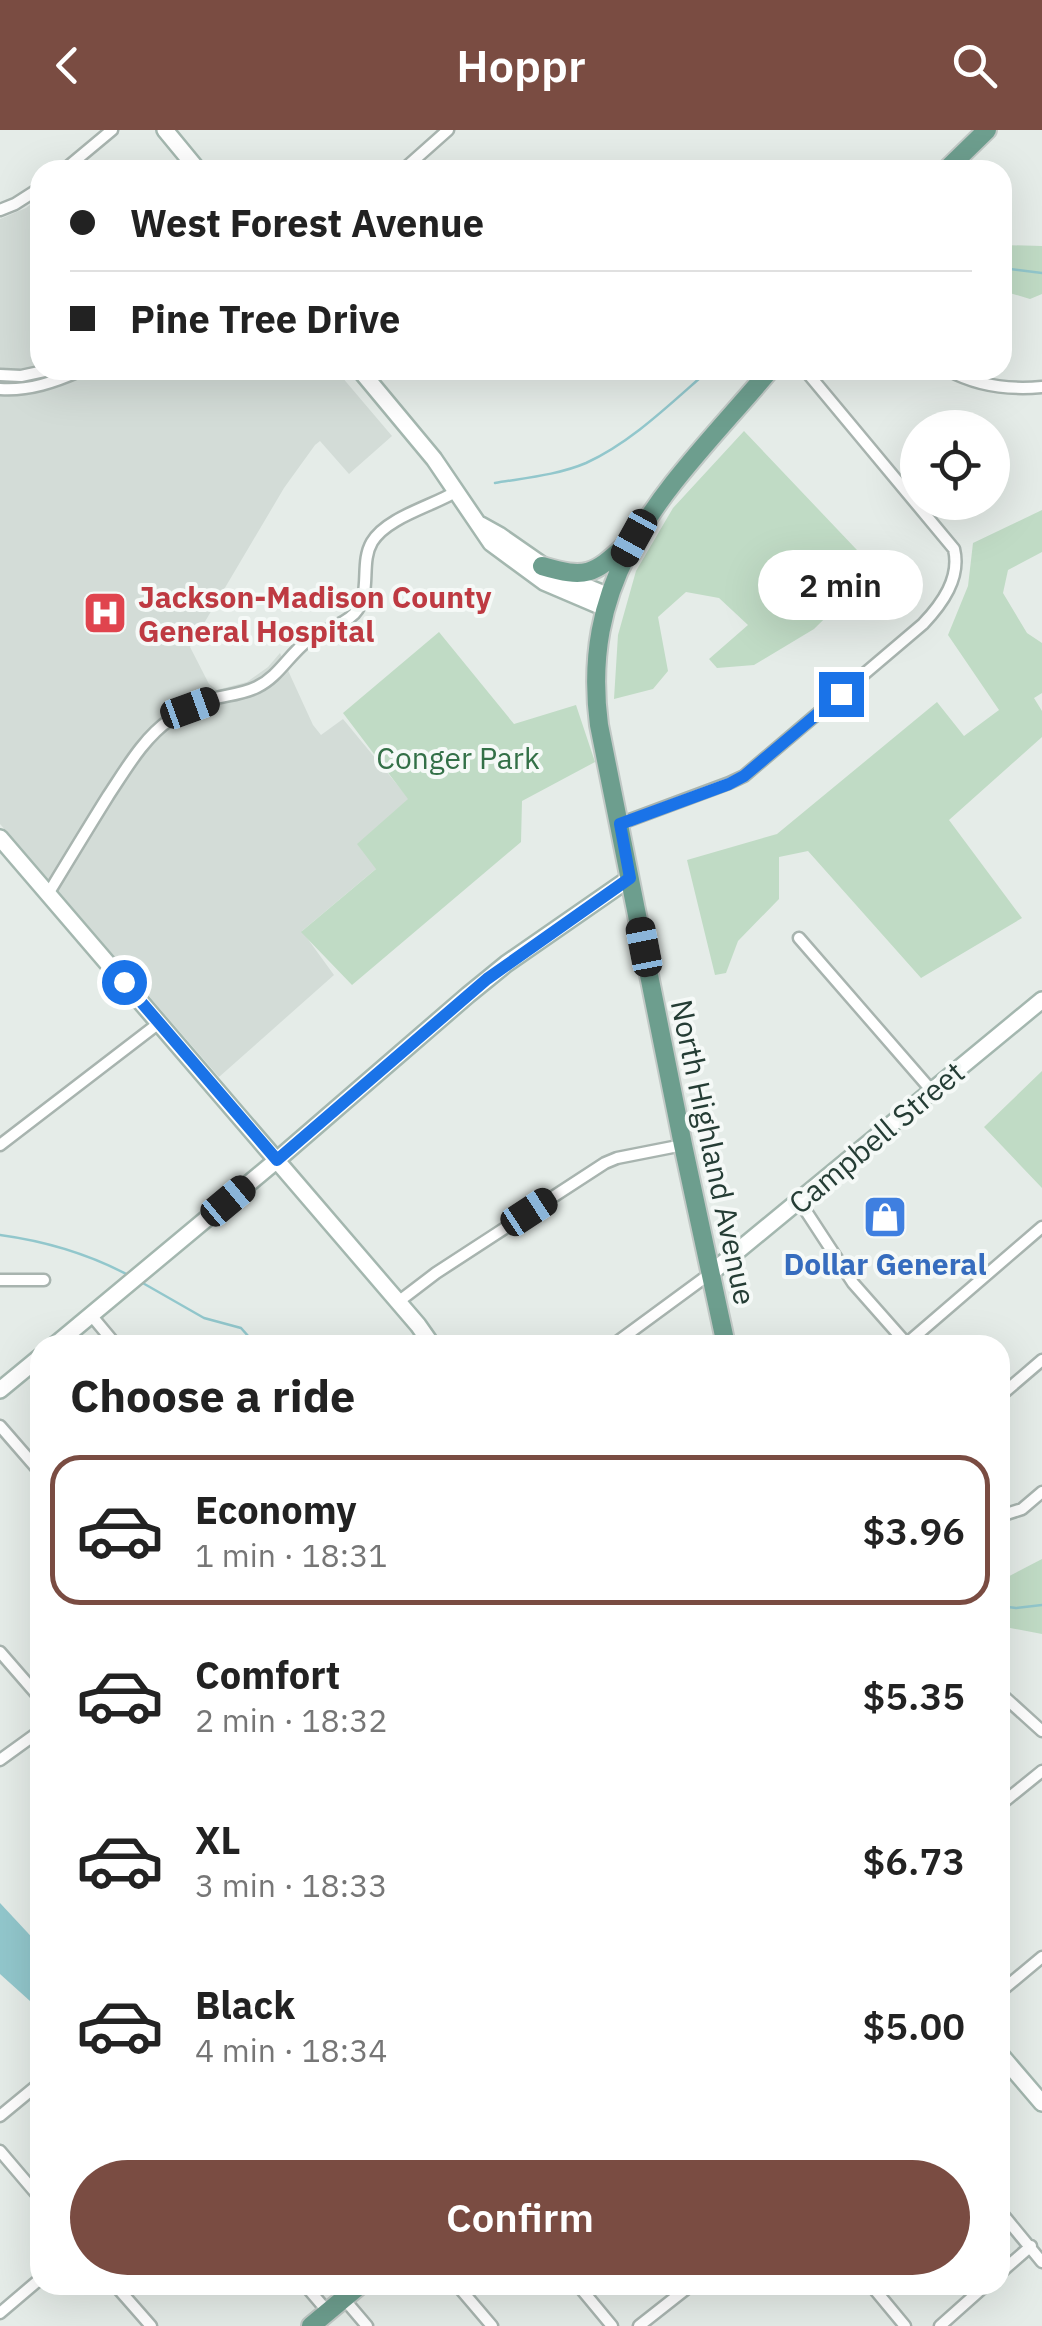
<!DOCTYPE html>
<meta charset="utf-8">
<style>
:root{--surface:#fff;--page:#f2f2f2;--text:#222;--muted:#767676;--line:#e0e0e0;--accent:#7a4c42}
body{margin:0;font-family:"IBM Plex Sans",sans-serif;background:var(--page);color:var(--text);height:100vh;display:flex;flex-direction:column;font-size:38px;white-space:nowrap}
*{box-sizing:border-box;margin:0}
p{font-size:32px;color:var(--muted)}
.icon{flex:none;width:55px;height:55px;fill:none;stroke:currentColor;stroke-width:2;stroke-linecap:round;stroke-linejoin:round}
.map{position:relative;flex:1;overflow:hidden}
.sheet{position:absolute;left:30px;top:1205px;width:980px;height:960px;display:flex;flex-direction:column;background:var(--surface);border-radius:30px;box-shadow:0 10px 40px #0002}
.sheet>*{flex:none}
.hud{position:absolute;left:30px;top:30px;width:982px;height:220px;border-radius:30px;box-shadow:0 10px 40px #0002;display:grid;align-content:center;height:220px;padding:0 40px;background:var(--surface)}
.tools{position:absolute;left:900px;top:280px;display:grid;gap:20px}
.tools a{display:grid;place-items:center;width:110px;height:110px;border-radius:50%;background:var(--surface);box-shadow:0 10px 40px #0002;font-size:50px}
.end{position:absolute;width:45px;height:45px;margin:-22px;border:12px solid #1a73e8;background:#fff;box-shadow:0 0 0 5px #fff}
.from{border-radius:50%}
.bubble{position:absolute;height:70px;border-radius:35px;background:var(--surface);box-shadow:0 10px 40px #0002;font-size:32px;font-weight:600;line-height:70px;text-align:center}
.car{position:absolute;width:30px;height:60px;margin:-30px -15px;border-radius:12px;box-shadow:0 0 8px 2px #0007;background:linear-gradient(#222 24%,#8ab4d8 0 40%,#222 0 76%,#8ab4d8 0 86%,#222 0)}
.hud b{display:flex;align-items:center;gap:35px;height:95px;font-size:38px}
.hud b+b{border-top:2px solid var(--line)}
.hud i{width:25px;height:25px;background:var(--text)}
ul{padding:0;list-style:none}
li{display:flex;align-items:center;gap:30px;height:150px;margin:0 20px 15px;padding:0 20px;border:5px solid transparent;border-radius:30px}
li div{flex:1}
li b{display:block;font-size:38px}
li em{font-style:normal;font-weight:600}
li.active{border-color:var(--accent)}
li>.icon{width:90px;height:90px;stroke-width:1.5}
h2{padding:0 40px;font-size:45px;line-height:120px}
.cta{display:flex;gap:20px;margin-top:auto;padding:20px 40px}
.cta a{flex:1;height:115px;border-radius:60px;background:var(--accent);color:#fff;font-size:40px;font-weight:600;line-height:115px;text-align:center}
header{display:flex;justify-content:space-between;align-items:center;height:130px;padding:0 40px;background:var(--accent);color:#fff;font-size:45px;font-weight:600}
.map>svg:first-child{display:block}
.built{fill:#d3dcd7}
.green{fill:#c0dbc5}
.water{fill:#92c7cc}
.lines{fill:none;stroke-linecap:round;stroke-linejoin:round}
.stream{stroke:#92c7cc;stroke-width:2.5}
.street-casing{stroke:#a8b4af;stroke-width:15}
.secondary-casing{stroke:#a4b7af;stroke-width:20}
.primary-casing{stroke:#c2c9c6;stroke-width:22}
.street{stroke:#fff;stroke-width:10}
.secondary{stroke:#fff;stroke-width:15}
.primary{stroke:#6d9e8e;stroke-width:18}
.route{stroke:#1a73e8;stroke-width:12}
.labels{text-anchor:middle;dominant-baseline:central;stroke-width:8;stroke-linejoin:round;paint-order:stroke}
.health-label{font-size:30px;font-weight:bold;fill:#be3a42;stroke:#f5f9f7;text-anchor:start}
.park-label{font-size:30px;fill:#337047;stroke:#f5f9f7}
.street-label{font-size:30px;fill:#253d35;stroke:#f5f9f7}
.shop-label{font-size:30px;font-weight:bold;fill:#366cbe;stroke:#f5f9f7}
</style>
<header><svg class="icon" aria-label="back" viewBox="0 0 24 24"><path d="M15 5l-7 7 7 7"/></svg>Hoppr<svg class="icon" aria-label="search" viewBox="0 0 24 24"><circle cx="10" cy="10" r="6"/><path d="M15 15l6 6"/></svg></header>
<div class="map">
<svg width="1042" height="2196" viewBox="0 0 1042 2196">
<rect width="100%" height="100%" fill="#e5ece8"/>
<path class="built" d="M40 67V240H336L392 306 349 344 320 311 315 315 284 358 190 517 209 554 217 560 247 552 268 537 280 523 313 595 321 605 343 589 409 669 358 714 377 738 302 801 334 845 219 947 0 694V89L26 78Z"/>
<path class="green" d="M1003 115 1042 116V164L1030 169 1003 161Z
M744 301 875 439 814 499 754 535 717 538 709 529 748 495 719 468 686 462 658 487 668 541 653 559 614 569 618 505 636 441 673 378Z
M1042 380V422L1008 440 1003 463 1027 503 1042 513V563L1034 568 1042 581V607L949 690 1022 788 921 848 808 721 779 727V769L738 811 726 843 715 845 687 730 777 704 937 572 964 606 999 580 948 505 968 456 973 413Z
M439 502 514 594 576 575 595 632 522 671 521 712 352 855 301 802 376 739 357 714 408 669 343 583Z
M1042 941V1058L984 997Z
M1042 1429V1504L1000 1496V1451Z"/>
<path class="water" d="M0 1773 40 1816V1880L0 1844Z"/>
<g class="lines">
<path class="stream" d="M1002 138 1042 143
M495 353C524 348 558 345 586 333 632 312 671 273 709 240
M0 1105C44 1111 91 1125 130 1146
M141 1152 204 1188 241 1198 256 1215
M1000 1476 1016 1478 1042 1475"/>
<defs>
<path id="street" d="M64 40 112 0
M403 40 448 0
M0 80 15 74 40 58
M948 240C977 256 1009 260 1042 257
M0 245 21 246 49 240
M0 259C29 261 55 252 82 240
M619 694 729 653 744 646 923 494C942 474 961 448 954 419L805 240
M48 764C68 731 88 698 108 666 126 639 144 607 171 589 184 581 198 574 212 569 227 565 243 564 257 557 278 547 289 525 307 511 322 500 341 497 354 484 373 464 359 434 372 412 387 387 433 376 457 361
M799 808 932 961
M0 1015 159 893
M800 1072 853 1153 906 1213
M0 1150H44
M398 1172 436 1143 605 1033 617 1028 683 1015
M91 1185 116 1215
M613 1215 711 1143
M905 1215 1042 1097
M1000 1266 1042 1230
M0 1296 40 1342
M1000 1386 1022 1379 1042 1362
M0 1522 40 1568
M1000 1563 1042 1601
M0 1630 40 1601
M1000 1675 1042 1641
M1000 1862 1042 1827
M0 1986 40 1953
M0 2021 40 2068
M1000 2081 1042 2132
M1000 2143 1031 2116
M115 2155 151 2196
M305 2155 328 2182
M457 2155 492 2196
M578 2155 612 2196
M871 2155 905 2196
M344 2169 367 2196
M0 2183 40 2149
M639 2196 691 2155
M940 2196 986 2155"/>
<path id="secondary" d="M165 0 198 40
M360 240 434 329 491 413 544 452 605 478
M481 395 499 405 555 444 609 466
M0 708 418 1195 432 1215
M711 1143 1042 870
M55 1215 277 1030 468 865 506 834 630 748
M0 1260 40 1227
M1000 1924 1042 1973"/>
<path id="primary" d="M946 40 987 0
M542 436C586 449 593 445 626 415
M726 1215 683 1015 599 595C578 433 675 353 770 240
M311 2196 360 2155"/>
</defs>
<use href="#street" class="street-casing"/>
<use href="#secondary" class="secondary-casing"/>
<use href="#primary" class="primary-casing"/>
<use href="#street" class="street"/>
<use href="#secondary" class="secondary"/>
<use href="#primary" class="primary"/>
</g>
<g class="lines">
<path class="route" d="M124 852 277 1030 487 849 630 748 620 694 729 654 744 646 841 564"/>
</g>
<defs>
<symbol id="hospital-square" viewBox="-11 -11 22 22"><rect x="-9" y="-9" width="18" height="18" rx="4" fill="#e0444e" stroke="#f5f9f7"/><path d="M-5-5h3v3.5h4V-5h3V5h-3V1.5h-4V5h-3Z" fill="#fff"/></symbol>
<symbol id="shop-square" viewBox="-11 -11 22 22"><rect x="-9" y="-9" width="18" height="18" rx="4" fill="#3f7fe0" stroke="#f5f9f7"/><path d="M-5-2.5h2.3a2.7 3.5 0 0 1 5.4 0H5L5.5 6h-11ZM-1.5-2.5h3a1.5 2.3 0 0 0-3 0Z" fill="#fff"/></symbol>
</defs>
<g fill-rule="evenodd">
<use href="#hospital-square" x="80" y="458" width="50" height="50"/>
<use href="#shop-square" x="860" y="1062" width="50" height="50"/>
</g>
<g class="labels">
<g class="health-label">
<text x="138" y="466">Jackson-Madison County<tspan x="138" dy="34">General Hospital</tspan></text>
</g>
<g class="park-label">
<text x="458" y="627">Conger Park</text>
</g>
<g class="street-label">
<text transform="translate(876 1007) rotate(-40)">Campbell Street</text>
<text transform="translate(714 1022) rotate(78)">North Highland Avenue</text>
</g>
<g class="shop-label">
<text x="885" y="1133">Dollar General</text>
</g>
</g>
</svg>
<div class="tools">
<a><svg class="icon" aria-label="locate" viewBox="0 0 24 24"><circle cx="12" cy="12" r="6"/><path d="M12 2v4M12 18v4M2 12h4M18 12h4"/></svg></a>
</div>
<i class="end from" style="left:124px;top:852px"></i>
<i class="end" style="left:841px;top:564px"></i>
<div class="bubble" style="left:758px;top:420px;width:165px">2 min</div>
<i class="car" style="left:634px;top:408px;rotate:209deg"></i>
<i class="car" style="left:190px;top:578px;rotate:70deg"></i>
<i class="car" style="left:644px;top:817px;rotate:349deg"></i>
<i class="car" style="left:228px;top:1071px;rotate:50deg"></i>
<i class="car" style="left:529px;top:1082px;rotate:57deg"></i>
<div class="hud">
<b><i class="from"></i>West Forest Avenue</b>
<b><i></i>Pine Tree Drive</b>
</div>
<section class="sheet">
<h2>Choose a ride</h2>
<ul>
<li class="active"><svg class="icon" aria-label="car" viewBox="0 0 24 24"><path d="M5 17H2v-5l4-1 3-4h7l3 4 3 1v5h-3M9 17h6M6 11h13"/><circle cx="7" cy="17" r="2"/><circle cx="17" cy="17" r="2"/></svg><div><b>Economy</b><p>1 min · 18:31</p></div><em>$3.96</em></li>
<li><svg class="icon" aria-label="car" viewBox="0 0 24 24"><path d="M5 17H2v-5l4-1 3-4h7l3 4 3 1v5h-3M9 17h6M6 11h13"/><circle cx="7" cy="17" r="2"/><circle cx="17" cy="17" r="2"/></svg><div><b>Comfort</b><p>2 min · 18:32</p></div><em>$5.35</em></li>
<li><svg class="icon" aria-label="car" viewBox="0 0 24 24"><path d="M5 17H2v-5l4-1 3-4h7l3 4 3 1v5h-3M9 17h6M6 11h13"/><circle cx="7" cy="17" r="2"/><circle cx="17" cy="17" r="2"/></svg><div><b>XL</b><p>3 min · 18:33</p></div><em>$6.73</em></li>
<li><svg class="icon" aria-label="car" viewBox="0 0 24 24"><path d="M5 17H2v-5l4-1 3-4h7l3 4 3 1v5h-3M9 17h6M6 11h13"/><circle cx="7" cy="17" r="2"/><circle cx="17" cy="17" r="2"/></svg><div><b>Black</b><p>4 min · 18:34</p></div><em>$5.00</em></li>
</ul>
<div class="cta"><a>Confirm</a></div>
</section>
</div>
